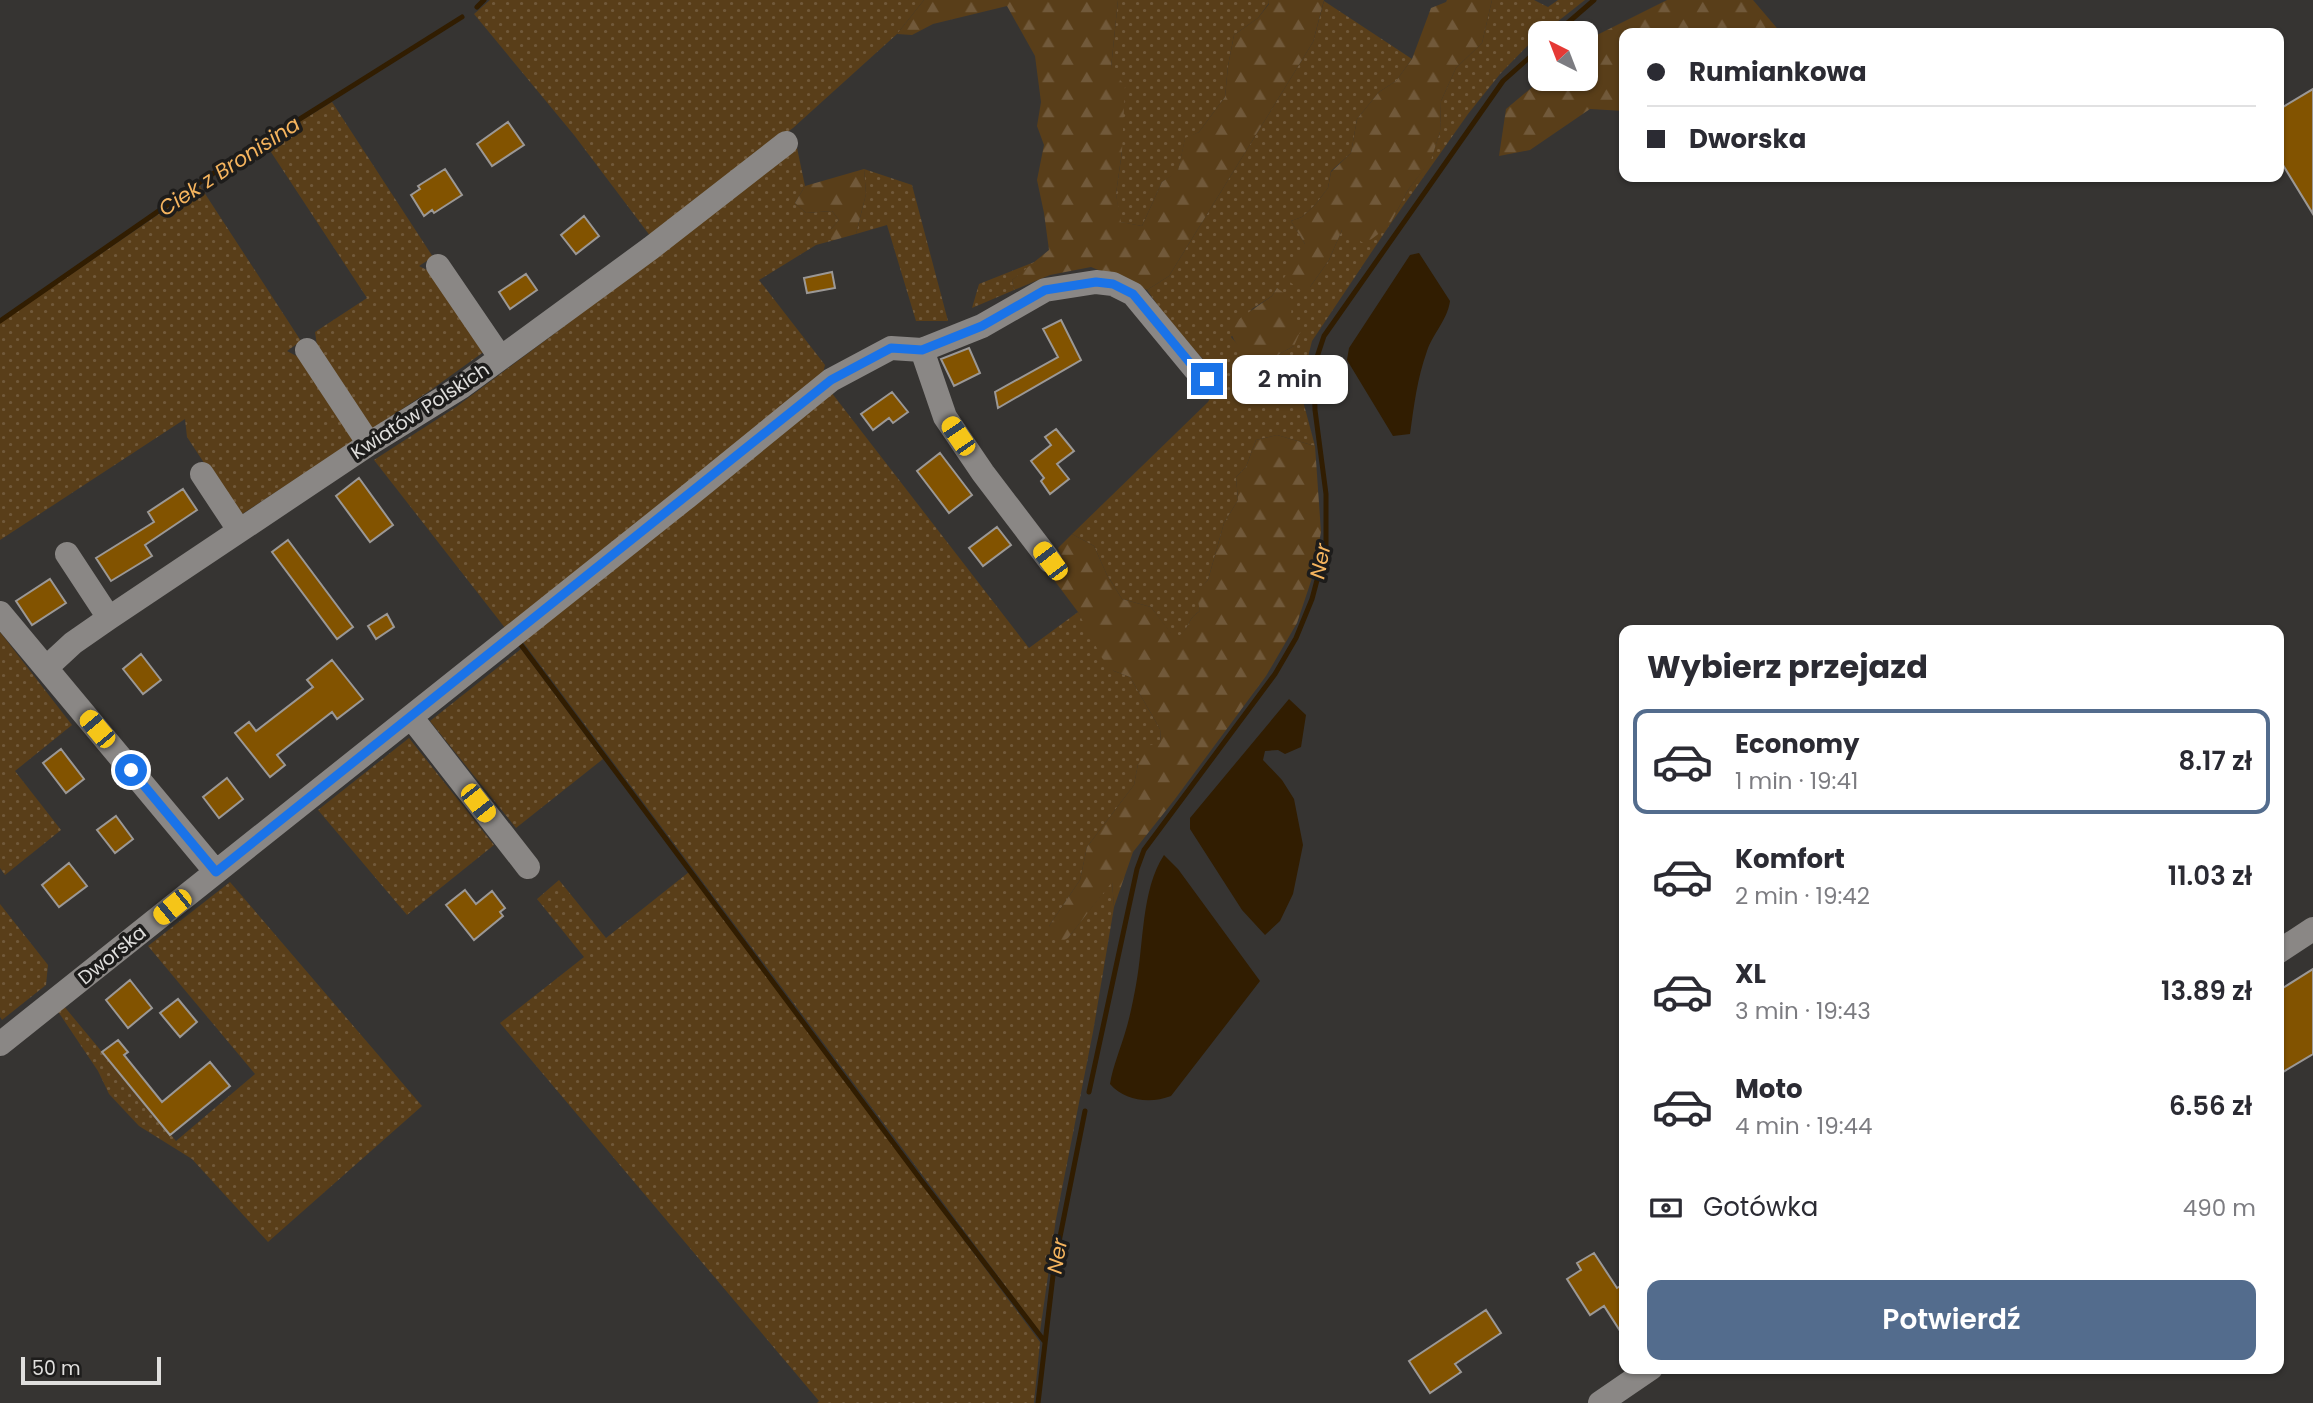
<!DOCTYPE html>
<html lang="pl">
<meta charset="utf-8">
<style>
:root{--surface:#fff;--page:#f7f7f7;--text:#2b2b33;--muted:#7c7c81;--line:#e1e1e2;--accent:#536c8d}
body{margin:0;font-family:Poppins,sans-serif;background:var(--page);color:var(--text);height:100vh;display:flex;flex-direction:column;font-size:26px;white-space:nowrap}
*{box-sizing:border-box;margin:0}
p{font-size:23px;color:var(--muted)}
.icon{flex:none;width:38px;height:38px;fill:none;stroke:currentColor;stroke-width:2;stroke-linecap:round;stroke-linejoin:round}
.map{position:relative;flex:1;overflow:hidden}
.drawer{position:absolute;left:1619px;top:625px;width:665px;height:749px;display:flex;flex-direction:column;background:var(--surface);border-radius:14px;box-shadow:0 2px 5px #0004}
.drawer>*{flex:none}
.guide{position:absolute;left:1619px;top:28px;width:665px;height:154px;border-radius:14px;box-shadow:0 2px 5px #0004;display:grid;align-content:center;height:154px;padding:0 28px;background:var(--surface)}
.needle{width:46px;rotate:318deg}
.buttons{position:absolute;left:1528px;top:21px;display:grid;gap:14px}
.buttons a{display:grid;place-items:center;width:70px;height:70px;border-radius:14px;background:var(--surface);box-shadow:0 2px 5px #0004;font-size:35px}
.scale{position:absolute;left:21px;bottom:18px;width:140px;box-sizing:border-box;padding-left:7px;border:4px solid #e0dfdd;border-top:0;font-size:19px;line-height:24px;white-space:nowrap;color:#e0dfdd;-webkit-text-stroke:5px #1d1c1b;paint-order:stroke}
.end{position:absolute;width:32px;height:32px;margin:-16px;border:9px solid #1a73e8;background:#fff;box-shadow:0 0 0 4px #fff}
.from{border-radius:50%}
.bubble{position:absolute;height:49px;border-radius:14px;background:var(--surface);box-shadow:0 2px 5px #0004;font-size:23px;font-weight:600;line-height:49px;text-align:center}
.car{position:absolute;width:21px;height:42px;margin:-21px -10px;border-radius:9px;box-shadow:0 0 5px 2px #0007;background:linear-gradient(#f5c518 24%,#345 0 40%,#f5c518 0 76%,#345 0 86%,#f5c518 0)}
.guide b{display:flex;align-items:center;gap:24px;height:66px;font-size:26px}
.guide b+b{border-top:2px solid var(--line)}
.guide i{width:18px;height:18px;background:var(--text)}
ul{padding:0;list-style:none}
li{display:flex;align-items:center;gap:21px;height:105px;margin:0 14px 10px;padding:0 14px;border:4px solid transparent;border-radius:14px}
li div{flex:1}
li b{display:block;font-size:26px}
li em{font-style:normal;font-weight:600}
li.on{border-color:var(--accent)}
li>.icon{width:63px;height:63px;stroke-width:1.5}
h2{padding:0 28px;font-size:32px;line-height:84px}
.pay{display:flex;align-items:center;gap:18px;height:77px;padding:0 28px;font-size:26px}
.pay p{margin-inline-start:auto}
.action{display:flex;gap:14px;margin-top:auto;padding:14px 28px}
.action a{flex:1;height:80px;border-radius:14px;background:var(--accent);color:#fff;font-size:28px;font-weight:600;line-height:80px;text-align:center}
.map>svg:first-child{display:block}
.green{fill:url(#green-dots);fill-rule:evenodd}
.forest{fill:url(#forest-firs)}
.water{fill:#311d01}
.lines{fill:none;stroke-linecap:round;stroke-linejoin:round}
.stream{stroke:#311d01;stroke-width:5}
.building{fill:#825300;stroke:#9b9896;stroke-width:2}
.minor{stroke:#8a8785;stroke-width:24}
.route{stroke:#1a73e8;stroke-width:9}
.labels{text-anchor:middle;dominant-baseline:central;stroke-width:7;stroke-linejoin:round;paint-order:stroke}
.street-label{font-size:19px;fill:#e0dfdd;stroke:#1d1c1b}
.water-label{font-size:21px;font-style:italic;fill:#f5b45e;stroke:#1d1c1b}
</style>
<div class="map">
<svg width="2313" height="1403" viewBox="0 0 2313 1403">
<defs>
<pattern id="green-dots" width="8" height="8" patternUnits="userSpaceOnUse" patternTransform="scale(1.75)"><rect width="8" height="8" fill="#593e19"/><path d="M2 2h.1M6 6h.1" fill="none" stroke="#71593a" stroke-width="1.8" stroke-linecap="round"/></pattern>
<pattern id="forest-firs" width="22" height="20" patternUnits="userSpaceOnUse" patternTransform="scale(1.75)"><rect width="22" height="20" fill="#593e19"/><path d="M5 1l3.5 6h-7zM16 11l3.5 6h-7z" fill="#71593a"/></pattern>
</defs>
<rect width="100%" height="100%" fill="#363432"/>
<path class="green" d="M490 0H924L897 34 793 128 651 237 574 135 474 14Z
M1118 0H1268L1269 3 1258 18 1234 35 1228 66 1225 97 1199 132 1185 139 1178 172 1162 182 1142 226 1120 222 1116 194 1122 151 1111 68Z
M1492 0H1534L1548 7 1558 0H1585L1543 33H1540L1500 74 1468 114 1389 226 1312 341 1305 369 1303 401 1315 446 1277 435 1256 440 1246 467 1236 477 1238 500 1224 523 1208 580 1197 592 1200 611C1185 620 1192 629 1175 639L1151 607 1122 599 1107 575 1094 546 1072 534 1208 402 1226 369 1206 362 1176 331 1147 290 1169 276 1313 42 1324 1 1412 59 1396 81 1379 92 1357 119 1351 153 1331 171 1328 188 1315 205 1302 217 1291 221 1305 244 1310 287 1329 260 1342 230 1389 226 1408 190 1431 159 1440 132 1441 101 1456 68 1482 43ZM1277 288 1291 318 1294 346 1279 354 1265 367 1240 347 1231 337 1252 309 1272 296Z
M332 102 433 257 419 266 435 274 485 351 428 392 370 430 318 352 315 332 367 298 265 143Z
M796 143 805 186 795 203 806 213 832 211 839 220 831 229V241L816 245 759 280 825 365 821 380 509 633 374 460 456 407 558 331Z
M864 169 912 185 948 321H916L887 225 856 234 866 194Z
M200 186 301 341 287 351 304 360 356 440 239 516 187 437 185 419 0 540V323Z
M1037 261 1012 280 1014 290 972 308 979 284Z
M831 392 1029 648 1078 612 1114 671 1130 677 1160 729 1161 743 1138 764 1134 785 1087 847 1080 880 1049 926 1068 938 1112 881 1114 907 1093 1032 1056 1219 1040 1332 523 642Z
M0 632 72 725 15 771 61 830 5 875 0 868Z
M521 649 603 759 516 828 430 721Z
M409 738 494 845 407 915 318 810Z
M689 872 1040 1342 1034 1403H817L819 1401 500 1023 584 957 537 899 559 880 606 938Z
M230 882 422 1106 268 1242 192 1159 139 1126 109 1094 98 1071 57 1010 63 1005 176 1141 255 1074 148 946Z
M0 904 48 965 46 985 2 1020 0 1017Z"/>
<path class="forest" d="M924 0H1118L1111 68 1125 86 1122 151 1116 194 1121 222 1142 226 1162 182 1178 171 1185 138 1199 132 1225 97 1228 66 1234 35 1258 18 1269 4 1268 0H1324L1313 42 1169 276 1147 290 1091 267 1050 275 1014 290 1012 280 1049 250 1044 213 1037 180 1044 145 1037 126 1041 102 1035 56 1007 6 933 24 912 35 897 34Z
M1447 0H1492L1482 43 1456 68 1441 101 1440 132 1431 160 1408 190 1389 226 1365 244 1342 230 1329 260 1310 287 1300 289 1284 278 1305 244 1291 221 1302 217 1315 205 1328 188 1331 172 1351 153 1357 119 1379 92 1396 81 1412 59 1431 8 1446 2Z
M1667 0H1753L1781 33H1624V111L1590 109 1530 150 1499 156 1506 109 1542 79H1586V42L1593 37Z
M864 169 866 194 856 234 831 241V229L839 220 832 211 806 213 795 203 805 186Z
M1277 288 1292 299 1291 318 1301 330 1294 346 1279 354 1265 367C1248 360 1233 345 1229 326L1272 296Z
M1277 435 1315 446 1321 532 1312 578 1297 623 1266 676 1175 799 1133 852 1114 907 1112 882 1068 938 1057 944 1049 926 1080 880 1087 847 1134 785 1138 764 1144 747 1161 742 1160 729 1130 677 1114 671 1102 658 1078 612 1051 576 1062 559 1058 548 1072 534 1094 546 1107 575 1122 599 1151 607 1175 638C1192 629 1185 620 1200 611L1196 592 1208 580 1224 523 1238 500 1236 477 1246 467 1256 440Z"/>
<path class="water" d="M1419 253 1450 301C1447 321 1433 333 1427 351 1417 379 1414 405 1410 434L1393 436 1347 360 1349 348 1410 255Z
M1289 699 1306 715 1301 747 1285 754 1278 750 1265 751 1263 760 1282 780 1294 799 1303 845 1293 894 1280 921 1265 935 1242 910 1190 829V818Z
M1164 855 1178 869 1260 981 1171 1096C1150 1104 1125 1101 1110 1084 1113 1066 1120 1050 1125 1033 1130 1017 1133 1001 1136 985 1144 944 1141 890 1164 855Z"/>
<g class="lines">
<path class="stream" d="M477 7 484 0
M1556 33 1594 0
M0 321 206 178 462 17
M521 645 921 1180 1045 1342
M1089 1092 1137 869 1144 850 1275 674 1296 638 1312 599 1326 546V494L1315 410 1314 366 1324 336 1503 81 1540 48
M1038 1403 1054 1267 1085 1111"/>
</g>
<path class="building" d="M2313 89V214L2278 157V110Z
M508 122 524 145 492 166 477 144Z
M445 169 462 195 434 213 432 210 424 216 411 195 420 189 418 186Z
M584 216 599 236 576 254 561 235Z
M832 272 835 288 807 293 804 278Z
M526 274 537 290 510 309 499 292Z
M1061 320 1081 360 998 408 995 392 1058 357 1043 329Z
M969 348 980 373 954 386 941 359Z
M892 392 908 412 893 423 889 418 873 430 861 414Z
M1056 429 1074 451 1057 464 1069 479 1050 494 1041 481 1044 478 1031 461 1051 445 1045 437Z
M940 453 972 495 949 513 917 471Z
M359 478 393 525 370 542 336 496Z
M183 489 197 510 145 545 152 556 111 581 96 558 154 522 148 512Z
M997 527 1011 545 983 566 969 548Z
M288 540 353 627 337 639 272 552Z
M50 579 66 603 32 625 16 601Z
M387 614 394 627 376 639 368 626Z
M141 654 161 680 143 694 123 669Z
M332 660 363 699 337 719 332 712 277 755 285 765 270 777 235 733 249 722 256 731 313 687 307 680Z
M61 749 84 779 66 793 43 763Z
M227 778 243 799 219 818 203 797Z
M116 816 133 839 115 853 97 830Z
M69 863 87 886 59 907 42 885Z
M465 890 476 904 492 891 505 908 500 912 503 916 474 940 446 905Z
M2313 969V1054L2278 1075V991Z
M130 980 152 1008 128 1028 106 1000Z
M178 999 197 1022 180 1037 160 1013Z
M118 1040 128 1052 124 1055 162 1102 210 1062 230 1086 170 1135 102 1052Z
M1594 1253 1617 1288 1624 1284V1337L1604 1306 1590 1315 1567 1279 1581 1270 1577 1263Z
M1486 1310 1501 1333 1455 1364 1461 1372 1430 1393 1409 1361Z"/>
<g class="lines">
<path class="minor" d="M438 266 500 357
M307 350 369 444
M922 350 945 417 983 473 1050 561
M202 474 239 530
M67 554 109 618
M0 613 216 872
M46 668 73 643 109 618 369 444 461 387 651 248 786 143
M411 717 528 867
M2278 952 2313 929
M0 1044 687 497 831 380 891 348 922 350 982 326 1045 290 1096 282 1113 284 1133 294 1195 369 1207 379
M1600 1403 1651 1368"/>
</g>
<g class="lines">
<path class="route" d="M131 770 216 872 831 380 891 348 922 350 982 326 1045 290 1096 282 1113 284 1133 294 1195 369 1207 379"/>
</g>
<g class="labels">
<g class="street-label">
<text transform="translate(420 411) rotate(-33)">Kwiatów Polskich</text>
<text transform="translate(112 955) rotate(-39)">Dworska</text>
</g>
<g class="water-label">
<text transform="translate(229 166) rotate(-33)">Ciek z Bronisina</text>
<text transform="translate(1320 561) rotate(-79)">Ner</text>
<text transform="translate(1057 1256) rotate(-80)">Ner</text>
</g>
</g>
</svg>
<div class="buttons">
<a><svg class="needle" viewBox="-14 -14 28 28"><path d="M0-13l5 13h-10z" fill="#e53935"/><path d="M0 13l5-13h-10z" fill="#7c7c81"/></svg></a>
</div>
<div class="scale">50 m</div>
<i class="end from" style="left:131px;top:770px"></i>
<i class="end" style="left:1207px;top:379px"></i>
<div class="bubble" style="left:1232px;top:355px;width:116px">2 min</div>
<i class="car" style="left:958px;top:436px;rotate:326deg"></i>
<i class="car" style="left:1050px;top:561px;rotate:323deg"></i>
<i class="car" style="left:97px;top:729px;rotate:320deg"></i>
<i class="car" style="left:478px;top:803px;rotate:142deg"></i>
<i class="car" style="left:172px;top:907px;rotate:231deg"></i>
<div class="guide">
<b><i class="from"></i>Rumiankowa</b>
<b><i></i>Dworska</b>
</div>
<section class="drawer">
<h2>Wybierz przejazd</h2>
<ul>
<li class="on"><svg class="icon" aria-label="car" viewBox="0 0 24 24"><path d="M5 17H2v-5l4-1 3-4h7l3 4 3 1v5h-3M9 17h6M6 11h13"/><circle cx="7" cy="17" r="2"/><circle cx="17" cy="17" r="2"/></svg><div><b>Economy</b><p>1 min · 19:41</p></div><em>8.17 zł</em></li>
<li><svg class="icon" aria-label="car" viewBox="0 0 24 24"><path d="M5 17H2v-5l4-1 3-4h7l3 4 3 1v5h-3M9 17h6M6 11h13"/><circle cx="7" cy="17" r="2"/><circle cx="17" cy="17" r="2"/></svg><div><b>Komfort</b><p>2 min · 19:42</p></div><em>11.03 zł</em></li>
<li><svg class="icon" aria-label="car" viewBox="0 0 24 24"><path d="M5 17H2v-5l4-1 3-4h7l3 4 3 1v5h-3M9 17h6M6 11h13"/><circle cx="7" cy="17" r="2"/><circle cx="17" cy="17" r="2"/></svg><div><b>XL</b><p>3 min · 19:43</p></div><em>13.89 zł</em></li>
<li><svg class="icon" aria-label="car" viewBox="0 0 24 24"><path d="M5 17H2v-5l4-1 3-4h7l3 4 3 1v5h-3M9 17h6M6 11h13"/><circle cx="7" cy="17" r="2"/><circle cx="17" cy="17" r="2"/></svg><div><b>Moto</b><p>4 min · 19:44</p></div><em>6.56 zł</em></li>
</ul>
<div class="pay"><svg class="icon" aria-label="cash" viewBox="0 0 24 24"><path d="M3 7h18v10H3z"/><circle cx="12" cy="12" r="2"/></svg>Gotówka<p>490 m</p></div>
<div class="action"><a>Potwierdź</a></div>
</section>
</div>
